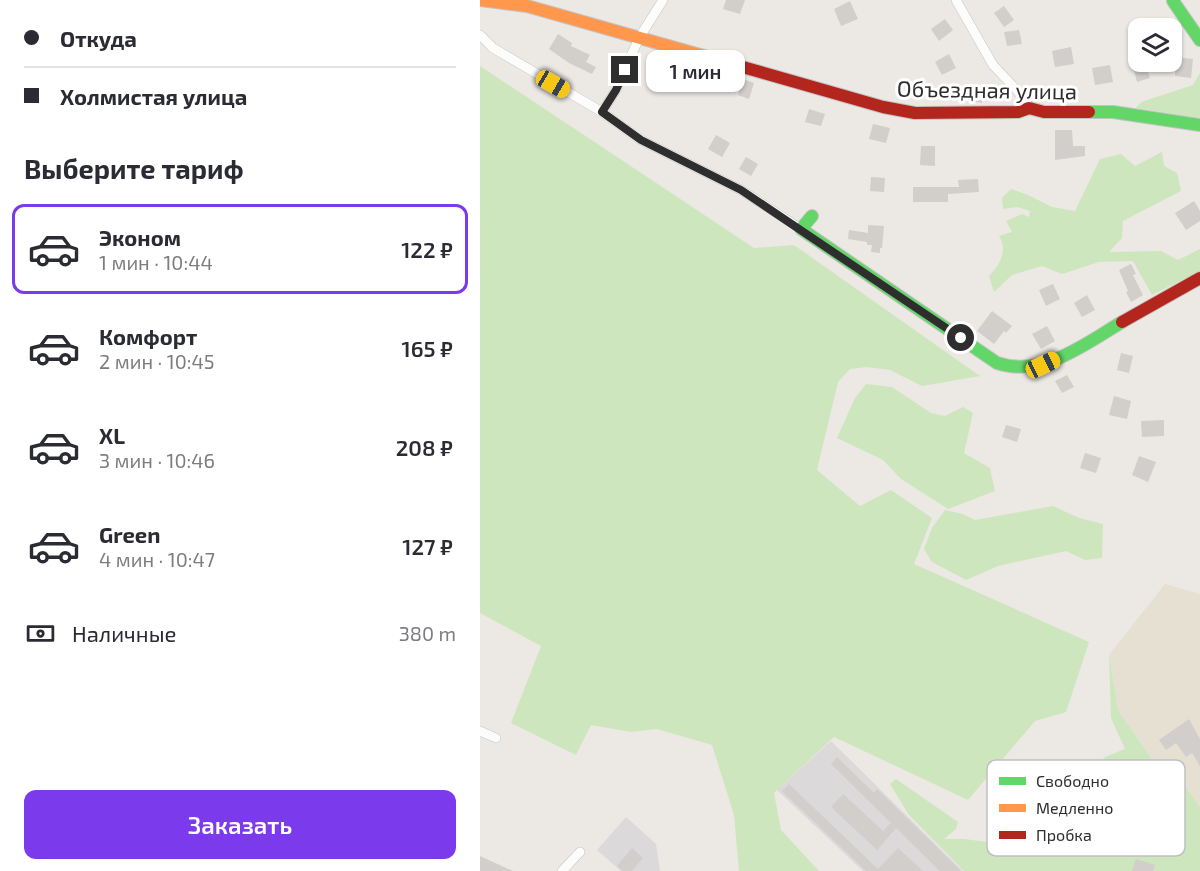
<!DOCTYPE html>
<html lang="ru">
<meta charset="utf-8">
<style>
:root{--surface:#fff;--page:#f7f7f7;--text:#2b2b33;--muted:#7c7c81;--line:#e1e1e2;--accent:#7c3aed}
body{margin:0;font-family:"Exo 2",sans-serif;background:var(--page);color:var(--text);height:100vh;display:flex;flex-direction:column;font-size:22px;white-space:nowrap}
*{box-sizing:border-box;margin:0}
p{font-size:20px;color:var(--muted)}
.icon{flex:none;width:33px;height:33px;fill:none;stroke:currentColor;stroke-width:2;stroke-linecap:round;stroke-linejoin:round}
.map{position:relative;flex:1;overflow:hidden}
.drawer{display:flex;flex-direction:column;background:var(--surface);width:480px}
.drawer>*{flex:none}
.top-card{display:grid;align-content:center;height:132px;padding:0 24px;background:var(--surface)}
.buttons{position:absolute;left:648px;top:18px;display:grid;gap:12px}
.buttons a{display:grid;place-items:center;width:54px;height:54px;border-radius:12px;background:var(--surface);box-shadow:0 2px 4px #0004;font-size:30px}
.end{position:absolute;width:27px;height:27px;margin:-14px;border:8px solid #2e2e2e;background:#fff;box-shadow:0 0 0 3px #fff}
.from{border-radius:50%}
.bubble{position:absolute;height:42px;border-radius:12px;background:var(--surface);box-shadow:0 2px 4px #0004;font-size:20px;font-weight:600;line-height:42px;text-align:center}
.car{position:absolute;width:18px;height:36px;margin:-18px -9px;border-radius:8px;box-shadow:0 0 4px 2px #0007;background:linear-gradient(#f5c518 24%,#345 0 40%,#f5c518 0 76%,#345 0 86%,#f5c518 0)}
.top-card b{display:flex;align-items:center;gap:21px;height:57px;font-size:22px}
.top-card b+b{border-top:2px solid var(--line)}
.top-card i{width:15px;height:15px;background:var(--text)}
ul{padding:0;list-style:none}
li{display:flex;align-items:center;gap:18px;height:90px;margin:0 12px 9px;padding:0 12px;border:3px solid transparent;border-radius:12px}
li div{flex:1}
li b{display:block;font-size:22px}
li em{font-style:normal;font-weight:600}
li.active{border-color:var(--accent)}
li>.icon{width:54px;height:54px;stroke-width:1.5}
h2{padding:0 24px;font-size:27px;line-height:72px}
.pay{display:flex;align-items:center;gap:15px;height:66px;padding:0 24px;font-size:22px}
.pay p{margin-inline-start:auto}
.button{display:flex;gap:12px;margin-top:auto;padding:12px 24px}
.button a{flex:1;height:69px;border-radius:12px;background:var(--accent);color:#fff;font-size:24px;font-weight:600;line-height:69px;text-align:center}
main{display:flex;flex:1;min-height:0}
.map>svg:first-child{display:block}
.industrial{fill:#dcd9db}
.education{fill:#e6e0d3}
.green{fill:#cee6be}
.building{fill:#d1cecb}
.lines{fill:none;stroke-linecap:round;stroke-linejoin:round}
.street-casing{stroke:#c5c4c5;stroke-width:10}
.fast-casing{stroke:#c5c4c5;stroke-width:14}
.slow-casing{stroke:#c5c4c5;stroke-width:14}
.jam-casing{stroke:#c5c4c5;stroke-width:14}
.street{stroke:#fcfcfb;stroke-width:9}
.fast{stroke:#63d668;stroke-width:12}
.slow{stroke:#ff974d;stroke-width:12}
.jam{stroke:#b3261e;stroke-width:12}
.route{stroke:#2e2e2e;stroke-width:8}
.labels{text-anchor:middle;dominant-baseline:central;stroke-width:6;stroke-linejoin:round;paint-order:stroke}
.street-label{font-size:22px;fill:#2e2e2e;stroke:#fff}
.key{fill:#fff;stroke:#c0c0c0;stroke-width:1.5}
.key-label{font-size:16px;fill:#2e2e2e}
</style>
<main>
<section class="drawer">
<div class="top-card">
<b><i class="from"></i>Откуда</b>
<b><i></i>Холмистая улица</b>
</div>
<h2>Выберите тариф</h2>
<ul>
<li class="active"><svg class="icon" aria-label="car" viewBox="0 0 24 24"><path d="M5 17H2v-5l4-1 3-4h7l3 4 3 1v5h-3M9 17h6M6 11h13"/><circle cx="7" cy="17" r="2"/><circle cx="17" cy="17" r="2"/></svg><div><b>Эконом</b><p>1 мин · 10:44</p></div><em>122 ₽</em></li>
<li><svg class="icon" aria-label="car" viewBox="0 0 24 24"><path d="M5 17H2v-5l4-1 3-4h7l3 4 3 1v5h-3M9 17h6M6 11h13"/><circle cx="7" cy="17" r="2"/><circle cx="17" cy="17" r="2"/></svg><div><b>Комфорт</b><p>2 мин · 10:45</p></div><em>165 ₽</em></li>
<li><svg class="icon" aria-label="car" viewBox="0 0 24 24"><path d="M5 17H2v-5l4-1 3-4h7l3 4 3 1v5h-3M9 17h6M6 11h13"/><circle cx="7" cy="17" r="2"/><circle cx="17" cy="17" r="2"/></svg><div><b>XL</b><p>3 мин · 10:46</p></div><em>208 ₽</em></li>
<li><svg class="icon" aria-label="car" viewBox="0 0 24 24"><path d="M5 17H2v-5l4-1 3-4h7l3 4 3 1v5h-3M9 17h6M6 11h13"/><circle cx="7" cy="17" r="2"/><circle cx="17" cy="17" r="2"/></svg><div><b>Green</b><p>4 мин · 10:47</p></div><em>127 ₽</em></li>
</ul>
<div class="pay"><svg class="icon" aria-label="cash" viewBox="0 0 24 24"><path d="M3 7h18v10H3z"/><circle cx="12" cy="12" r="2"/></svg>Наличные<p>380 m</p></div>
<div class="button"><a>Заказать</a></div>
</section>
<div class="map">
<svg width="720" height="871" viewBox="0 0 720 871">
<rect width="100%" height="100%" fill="#ece8e4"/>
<path class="industrial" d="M351 741 483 871H383L297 790Z
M146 817 176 844 180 871H141L117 850Z"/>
<path class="education" d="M685 584 720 594V807L687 762 677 767 638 710 629 655Z"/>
<path class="green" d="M0 66 274 248 314 245 500 376 442 386 410 370 387 367 370 369 358 382 337 470 380 506 411 490 452 518 434 564 609 642 586 712 555 721 488 800 354 737 294 793 301 830 339 871H259L254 815 232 745 177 729 151 732 111 725 96 755 31 723 61 646 0 613Z
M720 73V118L656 108 661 102 713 85Z
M682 152 684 166 697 173 701 191 643 221 642 238 629 252 681 251 698 260 720 249V271L672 295 653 261 619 262 582 274 562 266 532 275 514 292 509 276C520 265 528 250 519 236L532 232 526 221 542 214 549 217 550 211 537 207 523 209 522 198 531 189 548 195 572 207 595 211 620 159 641 154 655 166Z
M386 384 412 387 451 413 465 416 483 407 493 413 484 453 510 468 515 491 468 509 421 479 403 460 357 438 375 398Z
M573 506 599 518 623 524 622 558 605 560 586 551 518 566 486 580 452 562 444 549 452 528 465 510 483 514 495 520Z
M629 655 638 710 677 767 687 761 720 807V871H484L429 815 410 784 416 779 478 822 476 829 464 839H484L538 846 540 836 558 831 565 780 591 787 585 808 574 812V835L594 840 613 771 625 757 645 749 631 718Z"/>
<path class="building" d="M246 0H265L260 14 243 9Z
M370 1 378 19 361 26 354 9Z
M524 6 534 20 524 27 514 13Z
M465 19 473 30 459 41 451 29Z
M539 30 542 44 527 46 524 32Z
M78 34 92 43 91 46 110 55 106 62 116 67 112 74 89 63 69 49Z
M591 47 594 64 575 67 572 51Z
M469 54 476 68 462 75 455 62Z
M696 57 713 59 711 78 695 76Z
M665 63 670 78 657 82 653 67Z
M630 65 633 82 615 85 612 68Z
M213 67 226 72 222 86 208 82Z
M263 79 274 83 269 99 258 95Z
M486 86 504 89 502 103 484 100Z
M329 109 345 114 341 126 325 122Z
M393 124 410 128 406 143 389 139Z
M575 130H592L593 146H605V156L575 160Z
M236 135 250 143 242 157 228 149Z
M441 146H455V166L440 165Z
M266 157 278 164 271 176 259 169Z
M391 177 405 178 404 192 390 191Z
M498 179 499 192 468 194V202H433V187H479L478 180Z
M714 201 720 211V221L706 230 695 213Z
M388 225 404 226 402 248H400V253L391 252 392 245H387V242L368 239 369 230 388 233Z
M651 264 656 274 653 275 663 295 651 302 646 292 648 291 639 270Z
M573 284 580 299 566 306 559 290Z
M607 295 615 310 602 317 594 303Z
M512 311 532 326 526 333 524 331 514 344 497 331Z
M567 326 575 341 561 349 552 334Z
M641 353 653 356 649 373 637 370Z
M587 375 594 387 582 393 575 381Z
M634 396 651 401 647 419 629 415Z
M684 420V436L662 437 661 421Z
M526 425 541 429 537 442 522 437Z
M605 453 621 458 616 473 600 468Z
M659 456 676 462 668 482 652 475Z
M709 719 720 739V766L712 753 706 757 696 743 686 750 679 740Z
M357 757 394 793 397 789 481 871H460L416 828 397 850 351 807 363 794 403 831 411 823 351 764Z
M309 784 398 869 418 848 443 871H386L302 791Z
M152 848 163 858 152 871H143L137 866Z
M0 856 33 871H0Z
M656 859 675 865 673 871H652Z"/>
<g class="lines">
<defs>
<path id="street" d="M476 0 513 65 543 97 549 108
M0 35 13 48 122 112 161 140 261 190 321 229
M122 112 136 90 159 38 183 0
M0 731 16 738
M82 871 100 852"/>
<path id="fast" d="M693 1 720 40
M609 112H633L720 125
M332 216 321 229 517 363C562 378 605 344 642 322"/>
<path id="slow" d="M0 0 47 6 252 64"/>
<path id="jam" d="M252 64 403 107 435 113 538 112 549 108 564 112H609
M642 322 720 278"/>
</defs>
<use href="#street" class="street-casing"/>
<use href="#fast" class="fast-casing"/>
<use href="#slow" class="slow-casing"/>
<use href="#jam" class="jam-casing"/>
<use href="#street" class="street"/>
<use href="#fast" class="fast"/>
<use href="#slow" class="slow"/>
<use href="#jam" class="jam"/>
</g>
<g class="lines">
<path class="route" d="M145 70 136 90 122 112 161 140 261 190 481 338"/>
</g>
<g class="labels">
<g class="street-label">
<text transform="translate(507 89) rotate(1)">Объездная улица</text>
</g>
</g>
<rect x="507" y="760" width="198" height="96" rx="9" class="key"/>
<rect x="519" y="777" width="27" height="8" fill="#63d668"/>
<rect x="519" y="804" width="27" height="8" fill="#ff974d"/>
<rect x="519" y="831" width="27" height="8" fill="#b3261e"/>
<g class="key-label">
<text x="556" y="787">Свободно</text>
<text x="556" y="814">Медленно</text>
<text x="556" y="841">Пробка</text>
</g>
</svg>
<div class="buttons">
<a><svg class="icon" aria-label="layers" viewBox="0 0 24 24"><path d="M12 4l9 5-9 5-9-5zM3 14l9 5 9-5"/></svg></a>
</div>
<i class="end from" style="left:481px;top:338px"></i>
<i class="end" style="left:145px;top:70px"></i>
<div class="bubble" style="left:166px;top:50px;width:99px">1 мин</div>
<i class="car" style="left:73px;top:84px;rotate:120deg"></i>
<i class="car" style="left:563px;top:365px;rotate:65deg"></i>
</div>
</main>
